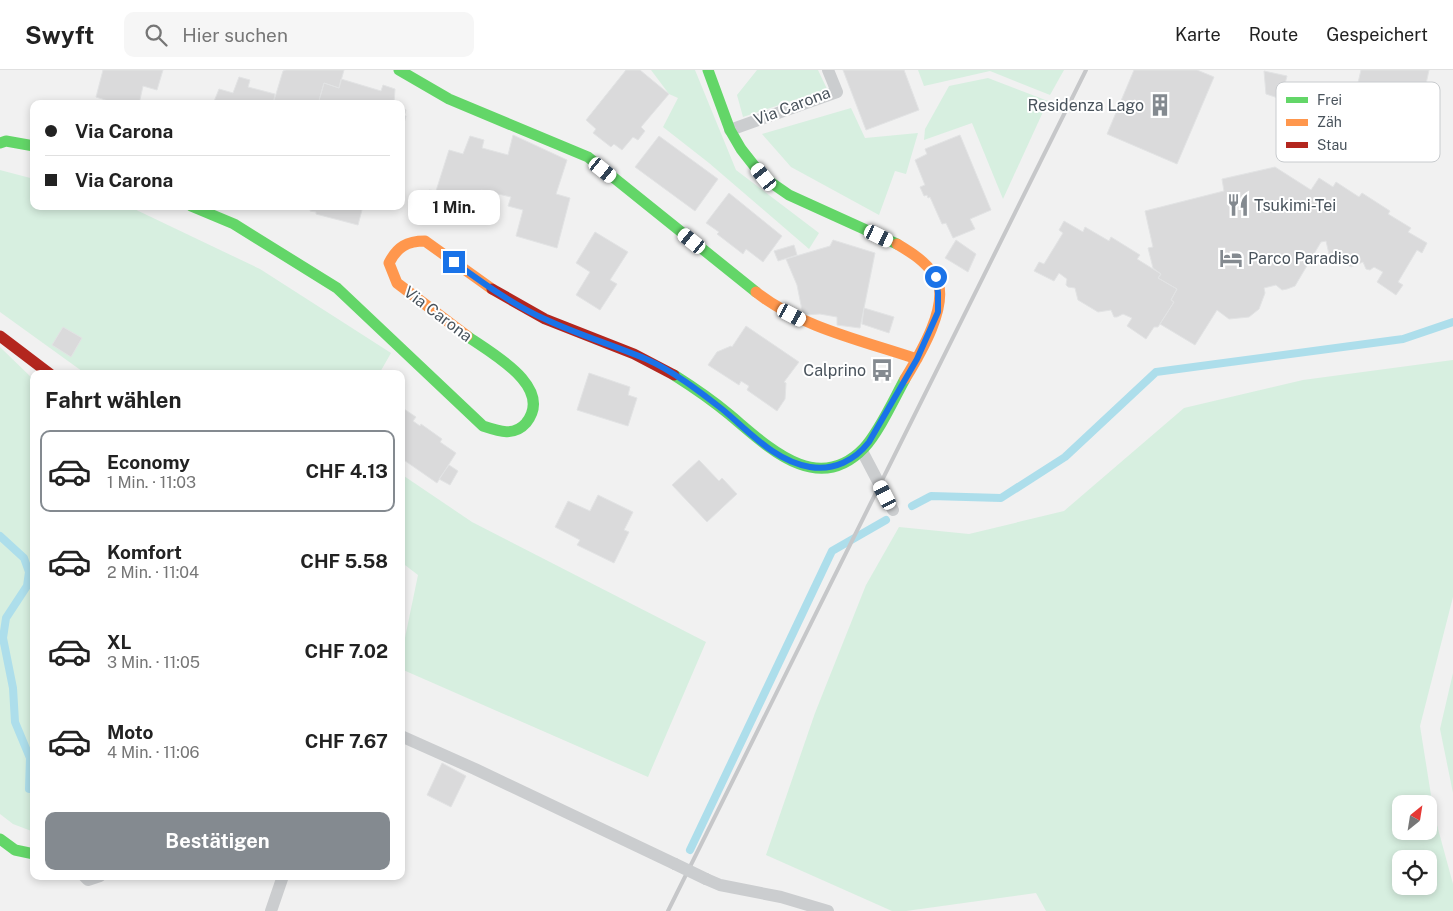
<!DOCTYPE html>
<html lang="de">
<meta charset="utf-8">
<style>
:root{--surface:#fff;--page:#f6f6f6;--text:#222;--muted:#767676;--line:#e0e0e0;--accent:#848a90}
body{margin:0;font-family:"Public Sans",sans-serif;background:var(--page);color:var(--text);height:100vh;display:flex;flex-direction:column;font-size:19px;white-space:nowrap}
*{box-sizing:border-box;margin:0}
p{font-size:16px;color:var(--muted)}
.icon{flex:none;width:28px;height:28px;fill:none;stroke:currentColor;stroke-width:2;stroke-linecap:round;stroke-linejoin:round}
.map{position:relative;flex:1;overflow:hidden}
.drawer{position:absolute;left:30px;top:300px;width:375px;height:510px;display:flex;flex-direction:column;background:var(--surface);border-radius:10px;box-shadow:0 2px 8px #0003}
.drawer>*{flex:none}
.banner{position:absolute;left:30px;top:30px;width:375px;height:110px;border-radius:10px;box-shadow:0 2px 8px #0003;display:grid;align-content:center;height:110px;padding:0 15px;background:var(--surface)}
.needle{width:32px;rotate:30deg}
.buttons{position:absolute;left:1392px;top:725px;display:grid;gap:10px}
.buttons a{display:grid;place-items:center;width:45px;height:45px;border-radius:10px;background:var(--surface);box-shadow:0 2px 8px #0003;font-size:25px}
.end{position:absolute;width:22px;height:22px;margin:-11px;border:6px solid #1a73e8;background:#fff;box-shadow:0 0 0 2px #fff}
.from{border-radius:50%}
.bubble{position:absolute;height:35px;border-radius:10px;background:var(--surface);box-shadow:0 2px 8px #0003;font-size:16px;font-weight:700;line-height:35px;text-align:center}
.car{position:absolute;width:15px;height:30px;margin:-15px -8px;border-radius:6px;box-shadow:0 0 4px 1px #0007;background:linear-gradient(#fff 24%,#345 0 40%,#fff 0 76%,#345 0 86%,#fff 0)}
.banner b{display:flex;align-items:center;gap:18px;height:48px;font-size:19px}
.banner b+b{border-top:1px solid var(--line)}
.banner i{width:12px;height:12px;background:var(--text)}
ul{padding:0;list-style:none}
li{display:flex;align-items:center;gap:15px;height:82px;margin:0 10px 8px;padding:0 5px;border:2px solid transparent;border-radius:10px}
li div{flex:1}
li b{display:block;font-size:19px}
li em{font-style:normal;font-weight:700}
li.on{border-color:var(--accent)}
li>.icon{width:45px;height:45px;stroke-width:1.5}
h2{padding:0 15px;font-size:22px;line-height:60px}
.action{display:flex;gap:10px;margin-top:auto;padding:10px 15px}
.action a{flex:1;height:58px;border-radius:10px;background:var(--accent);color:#fff;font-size:20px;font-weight:700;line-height:58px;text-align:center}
header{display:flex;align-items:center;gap:30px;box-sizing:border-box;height:70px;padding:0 25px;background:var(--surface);border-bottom:1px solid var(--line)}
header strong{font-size:24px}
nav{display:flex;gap:28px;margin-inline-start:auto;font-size:18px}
.search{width:350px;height:45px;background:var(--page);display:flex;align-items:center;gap:12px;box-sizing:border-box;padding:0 18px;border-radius:10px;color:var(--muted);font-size:19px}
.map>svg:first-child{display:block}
.green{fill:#d7efe0;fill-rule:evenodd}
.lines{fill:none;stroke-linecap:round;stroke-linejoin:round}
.stream{stroke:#addeeb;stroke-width:8}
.building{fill:#dadadb;stroke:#e2e3e4}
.lane{stroke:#cbcdcf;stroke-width:12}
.fast{stroke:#63d668;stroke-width:11}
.slow{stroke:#ff974d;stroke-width:11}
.jam{stroke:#b3261e;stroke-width:11}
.rail{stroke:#c6c7c9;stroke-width:4}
.lane-bridge{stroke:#cbcdcf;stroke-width:12}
.route{stroke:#1a73e8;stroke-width:6}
.labels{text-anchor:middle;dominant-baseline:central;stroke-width:4;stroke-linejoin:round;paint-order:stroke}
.poi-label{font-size:16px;fill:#49535c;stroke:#fff;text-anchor:end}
.street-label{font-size:16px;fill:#49535c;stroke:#fff}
.key{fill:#fff;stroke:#c8cbce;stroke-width:1}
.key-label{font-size:14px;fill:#49535c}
</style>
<header>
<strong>Swyft</strong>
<div class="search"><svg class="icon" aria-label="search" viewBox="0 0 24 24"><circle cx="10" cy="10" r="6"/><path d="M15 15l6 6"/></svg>Hier suchen</div>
<nav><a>Karte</a><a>Route</a><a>Gespeichert</a></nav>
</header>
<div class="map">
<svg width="1453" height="841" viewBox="0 0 1453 841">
<rect width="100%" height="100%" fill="#f1f1f1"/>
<path class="green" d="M651 0H695L736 100 819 163 809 179 709 93 663 57 678 28 669 24Z
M757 0H818L827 19 743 47 737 25Z
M918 0H1064L1050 25 990 1 924 16Z
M988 8 1048 31 1003 129 972 53 924 70 925 59 949 16Z
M851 38 865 68 918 63 906 104 895 101 879 145 791 97 762 64Z
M0 100 34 109V136H128L260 199 391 283 379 304H86L0 242Z
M0 277 34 310V762L13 754 0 744Z
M1453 290V527L1420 656 1434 744 1453 814V841H1046L1036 823 906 841H892L766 785 815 643 866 515 899 457 969 464 1064 441 1184 338 1303 310ZM1401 734H1429V761H1401ZM1401 789H1429V816H1401Z
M401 404 472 452 706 572 648 707 401 599V587L418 505 401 492Z
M1453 603V723L1440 659Z"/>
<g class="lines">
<path class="stream" d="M912 436 931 426 1001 428 1065 387 1156 302 1403 269 1453 252
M0 466 24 488 29 502 27 516 6 548 3 568 13 618 15 652 30 688 29 719
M690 780 832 481 886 450"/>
</g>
<path class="building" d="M103 0H163L157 20 143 16 139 34H118L96 27Z
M286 0H344L339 18 324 13 318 34H273L283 1Z
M626 0H640L669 24 641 57 645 61 638 70 633 67 622 80 614 74 611 77 593 63 596 59 586 50Z
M843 0H904L919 40 866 60Z
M1134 0H1197L1214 7 1177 94 1107 64Z
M1361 0H1429L1423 28 1419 27 1414 49 1409 48 1408 52 1386 47 1387 42 1353 34 1354 31 1349 30 1352 16 1357 17Z
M1264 1 1287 6 1281 29 1266 24Z
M239 7 250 10 248 17 275 24 273 34H213L219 19 233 23Z
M341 9 381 21 383 15 395 19 394 34H318L324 13 339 18Z
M401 38 406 40 404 46H406L401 64Z
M513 65 567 90 556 124 570 128 557 178 516 166 523 140 508 136 511 127 481 120 473 147 432 136 433 134 427 132 429 120 436 121 449 80 463 84 470 66 484 70 482 78 508 85Z
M960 65 991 140 970 149 975 159 953 168 946 153 942 154 930 127 928 128 927 125 924 126 920 117 925 115 915 90 927 84 925 79Z
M659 66 718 109 695 141 635 97Z
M1275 97 1311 120 1319 108 1333 117 1336 112 1359 127 1362 123 1390 141 1388 144 1411 158 1408 162 1427 173 1422 183 1417 180 1398 212 1403 215 1396 225 1377 212 1383 202 1374 197 1370 200 1366 199 1363 192 1351 197 1329 184 1326 171 1321 172 1295 216 1287 219 1282 220 1276 215 1264 218 1265 223 1259 239 1249 247 1229 249 1217 240 1195 275 1160 254 1174 232 1171 230 1177 219 1158 208 1161 204 1153 198 1148 178 1153 177 1145 141 1224 121 1222 109Z
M729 123 782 166 763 192 746 179 743 184 717 164 719 162 706 153Z
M311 136H363L358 155 316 144V142L310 141Z
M1064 151 1083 162 1085 157 1109 171 1111 167 1140 185 1137 189 1161 204 1158 208 1177 219 1171 230 1174 232 1158 257H1154L1146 269 1127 256 1132 248 1123 244 1117 247H1114L1111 240 1098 242 1078 230 1075 218 1068 217 1066 215 1067 209 1059 203 1054 211 1034 201 1039 192 1044 194 1063 163 1059 160Z
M595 162 628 182 610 210 617 214 600 240 576 225 590 202 576 193Z
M833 170 875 183 860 258 837 255V247L820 244 803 245 797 215 786 189 830 176Z
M956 170 976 184 968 202 945 188Z
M794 175 797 185 778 191 774 181Z
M864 238 894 247 889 263 862 254Z
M746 256 799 292 784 312 786 313 785 329 777 341 747 320 749 316 741 311 739 315 708 295 717 282 731 276 732 277Z
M63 257 82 268 71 287 52 275Z
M589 303 630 317 628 325 637 328 628 356 577 340Z
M401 337 416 347 413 351 420 356 421 354 442 369 440 372 456 383 437 413 401 388Z
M699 390 719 411 722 408 737 424 707 452 672 415Z
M449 395 458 401 450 415 439 409Z
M598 425 633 442 624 460 629 462 614 493 577 475 580 470 555 457 568 431 590 441Z
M442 693 466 706 451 737 427 725Z"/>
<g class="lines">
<path class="lane" d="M730 60 837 22 828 0
M862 381 893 440
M401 666 475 699 675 794
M84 806 88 810 100 806
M706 809 720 815 781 827 828 841
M271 841 283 806"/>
<path class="fast" d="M399 0 449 29 588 87 756 222
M708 0 730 60 741 79 763 107 789 125 897 174
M0 73 6 71 34 76
M191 136 234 154 337 218 483 356C498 361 514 367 526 353 555 317 491 283 467 266
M674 305C693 317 712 330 730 345 767 376 817 427 864 378 879 362 894 329 905 309
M0 769 15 780 34 784"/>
<path class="slow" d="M897 174C912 183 925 191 935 206 952 232 919 286 905 309
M756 222C800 257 864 271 917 289
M467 266 397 213 389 193C397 177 407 171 425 171L492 219"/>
<path class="jam" d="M492 219 545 249 634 284 674 305
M0 266 50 304"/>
<path class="rail" d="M668 841 1086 0"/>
<path class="lane-bridge" d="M675 794 706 809"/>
</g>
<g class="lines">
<path class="route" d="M454 192C483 213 513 235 547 250 579 265 613 275 646 289 673 301 699 321 722 339 749 361 774 391 810 397 834 401 855 390 869 372L917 289 938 242V223L936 207"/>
</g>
<defs>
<symbol id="building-bare" viewBox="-9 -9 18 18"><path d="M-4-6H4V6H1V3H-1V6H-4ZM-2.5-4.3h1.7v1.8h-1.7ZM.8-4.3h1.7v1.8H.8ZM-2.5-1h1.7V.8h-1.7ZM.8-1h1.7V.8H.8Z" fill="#848a90" stroke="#fff" stroke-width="2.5" paint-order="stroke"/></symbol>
<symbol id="restaurant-bare" viewBox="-9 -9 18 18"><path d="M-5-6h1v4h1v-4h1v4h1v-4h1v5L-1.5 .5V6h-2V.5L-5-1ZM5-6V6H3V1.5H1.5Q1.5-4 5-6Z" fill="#848a90" stroke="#fff" stroke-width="2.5" paint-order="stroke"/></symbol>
<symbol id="hotel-bare" viewBox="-9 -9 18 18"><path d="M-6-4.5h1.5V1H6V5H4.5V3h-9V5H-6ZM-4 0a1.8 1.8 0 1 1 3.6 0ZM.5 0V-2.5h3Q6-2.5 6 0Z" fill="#848a90" stroke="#fff" stroke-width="2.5" paint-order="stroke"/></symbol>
<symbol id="bus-bare" viewBox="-9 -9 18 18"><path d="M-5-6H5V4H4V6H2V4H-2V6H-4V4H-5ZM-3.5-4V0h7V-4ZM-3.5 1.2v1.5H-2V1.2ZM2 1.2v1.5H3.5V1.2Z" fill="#848a90" stroke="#fff" stroke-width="2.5" paint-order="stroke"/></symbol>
</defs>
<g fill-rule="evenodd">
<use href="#building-bare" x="1144" y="19" width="32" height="32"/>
<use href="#restaurant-bare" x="1222" y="119" width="32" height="32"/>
<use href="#hotel-bare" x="1215" y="172" width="32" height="32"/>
<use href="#bus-bare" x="866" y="284" width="32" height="32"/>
</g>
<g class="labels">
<g class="poi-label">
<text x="1144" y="35">Residenza Lago</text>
<text x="1254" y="135" text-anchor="start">Tsukimi-Tei</text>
<text x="1248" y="188" text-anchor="start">Parco Paradiso</text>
<text x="866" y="300">Calprino</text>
</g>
<g class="street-label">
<text transform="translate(792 36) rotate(-21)">Via Carona</text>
<text transform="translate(438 244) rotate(37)">Via Carona</text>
</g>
</g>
<rect x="1276" y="12" width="164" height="80" rx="8" class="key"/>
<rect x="1286" y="27" width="22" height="6" fill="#63d668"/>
<rect x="1286" y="49" width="22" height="7" fill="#ff974d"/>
<rect x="1286" y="72" width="22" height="6" fill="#b3261e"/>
<g class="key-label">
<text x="1317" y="35">Frei</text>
<text x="1317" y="57">Zäh</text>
<text x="1317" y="80">Stau</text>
</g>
</svg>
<div class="buttons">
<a><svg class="needle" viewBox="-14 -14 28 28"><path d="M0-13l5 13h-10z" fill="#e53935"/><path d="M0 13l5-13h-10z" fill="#767676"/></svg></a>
<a><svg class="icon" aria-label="locate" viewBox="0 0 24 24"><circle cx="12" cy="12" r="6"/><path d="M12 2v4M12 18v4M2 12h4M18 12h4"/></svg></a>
</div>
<i class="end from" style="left:936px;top:207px"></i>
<i class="end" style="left:454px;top:192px"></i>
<div class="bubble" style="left:408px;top:120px;width:92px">1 Min.</div>
<i class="car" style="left:603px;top:100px;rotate:129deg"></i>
<i class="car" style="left:764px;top:107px;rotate:321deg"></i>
<i class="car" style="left:879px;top:166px;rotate:116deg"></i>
<i class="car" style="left:692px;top:171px;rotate:309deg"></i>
<i class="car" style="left:792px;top:245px;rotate:118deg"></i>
<i class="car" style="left:885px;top:425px;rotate:333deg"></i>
<div class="banner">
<b><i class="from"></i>Via Carona</b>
<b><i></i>Via Carona</b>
</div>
<section class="drawer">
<h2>Fahrt wählen</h2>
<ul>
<li class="on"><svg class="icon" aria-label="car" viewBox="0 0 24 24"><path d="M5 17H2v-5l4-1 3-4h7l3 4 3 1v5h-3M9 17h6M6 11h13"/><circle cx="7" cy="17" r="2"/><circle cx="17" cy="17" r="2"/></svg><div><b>Economy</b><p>1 Min. · 11:03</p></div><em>CHF 4.13</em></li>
<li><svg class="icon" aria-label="car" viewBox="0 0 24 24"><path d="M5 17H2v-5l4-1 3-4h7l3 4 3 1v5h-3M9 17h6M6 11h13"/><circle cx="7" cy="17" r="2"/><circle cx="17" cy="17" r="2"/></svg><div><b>Komfort</b><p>2 Min. · 11:04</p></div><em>CHF 5.58</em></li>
<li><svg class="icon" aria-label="car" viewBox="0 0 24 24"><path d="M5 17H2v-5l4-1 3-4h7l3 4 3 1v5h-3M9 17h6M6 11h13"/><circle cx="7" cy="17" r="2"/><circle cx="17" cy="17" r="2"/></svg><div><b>XL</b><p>3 Min. · 11:05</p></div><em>CHF 7.02</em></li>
<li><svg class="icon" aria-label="car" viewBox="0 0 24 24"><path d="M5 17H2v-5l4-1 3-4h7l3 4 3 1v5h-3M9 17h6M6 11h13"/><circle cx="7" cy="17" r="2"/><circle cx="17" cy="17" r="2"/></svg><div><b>Moto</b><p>4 Min. · 11:06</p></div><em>CHF 7.67</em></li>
</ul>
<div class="action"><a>Bestätigen</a></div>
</section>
</div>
